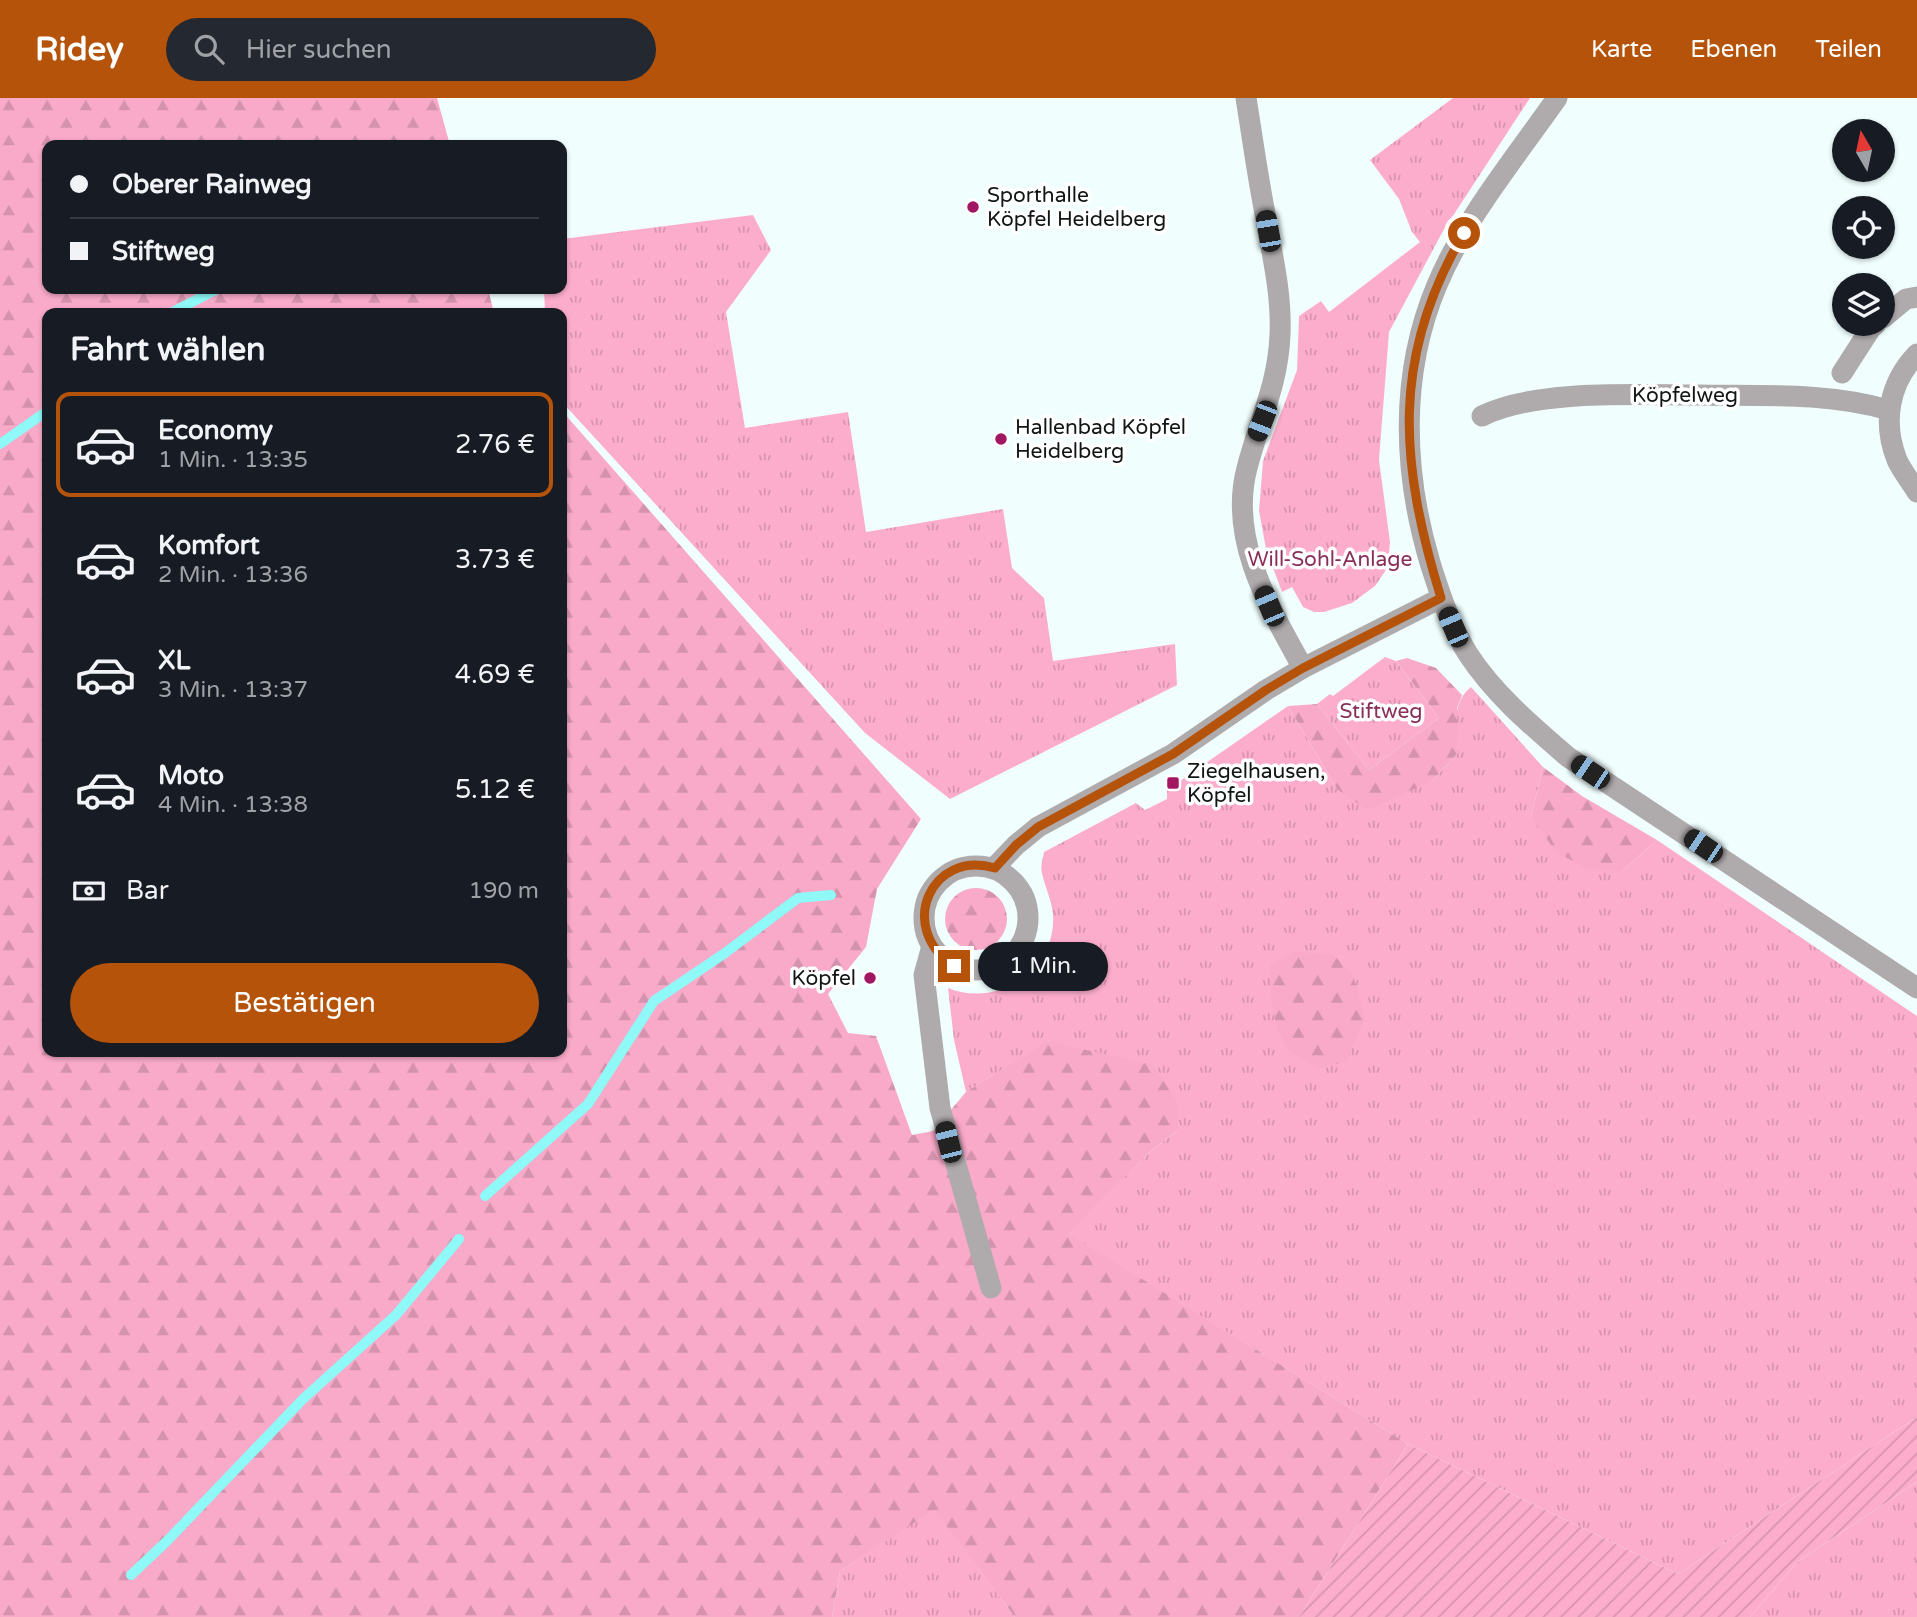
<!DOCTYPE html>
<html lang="de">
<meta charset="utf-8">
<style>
:root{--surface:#171b24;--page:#242831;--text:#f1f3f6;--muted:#9ea1a6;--line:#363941;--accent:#b45309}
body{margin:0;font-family:"Varela Round",sans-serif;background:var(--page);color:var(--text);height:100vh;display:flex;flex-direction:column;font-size:26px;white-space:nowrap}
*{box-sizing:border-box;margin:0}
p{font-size:23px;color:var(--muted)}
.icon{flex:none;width:38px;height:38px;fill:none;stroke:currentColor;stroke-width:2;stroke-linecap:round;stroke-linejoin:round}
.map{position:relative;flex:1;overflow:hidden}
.sheet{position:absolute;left:42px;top:210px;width:525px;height:749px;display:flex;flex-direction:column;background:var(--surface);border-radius:14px;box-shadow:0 2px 5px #0004}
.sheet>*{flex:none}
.hud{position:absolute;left:42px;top:42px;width:525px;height:154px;border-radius:14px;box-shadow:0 2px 5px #0004;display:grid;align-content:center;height:154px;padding:0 28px;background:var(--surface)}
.needle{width:46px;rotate:351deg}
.buttons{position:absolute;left:1832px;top:21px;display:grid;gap:14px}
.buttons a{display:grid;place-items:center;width:63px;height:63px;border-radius:50%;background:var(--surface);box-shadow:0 2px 5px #0004;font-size:35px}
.end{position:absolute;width:32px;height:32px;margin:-16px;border:9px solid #b45309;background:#fff;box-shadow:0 0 0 4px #fff}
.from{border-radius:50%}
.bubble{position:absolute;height:49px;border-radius:24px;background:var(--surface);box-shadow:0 2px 5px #0004;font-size:23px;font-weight:600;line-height:49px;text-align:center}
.car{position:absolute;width:21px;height:42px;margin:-21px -10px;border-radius:9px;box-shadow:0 0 5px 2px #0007;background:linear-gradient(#222 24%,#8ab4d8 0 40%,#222 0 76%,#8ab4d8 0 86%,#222 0)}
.hud b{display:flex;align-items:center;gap:24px;height:66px;font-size:26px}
.hud b+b{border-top:2px solid var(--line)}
.hud i{width:18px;height:18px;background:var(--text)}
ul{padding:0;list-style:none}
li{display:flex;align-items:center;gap:21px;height:105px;margin:0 14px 10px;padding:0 14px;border:4px solid transparent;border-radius:14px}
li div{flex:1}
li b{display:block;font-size:26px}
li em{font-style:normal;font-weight:600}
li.selected{border-color:var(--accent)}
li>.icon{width:63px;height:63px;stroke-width:1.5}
h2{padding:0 28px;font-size:32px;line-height:84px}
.pay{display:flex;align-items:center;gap:18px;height:77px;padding:0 28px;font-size:26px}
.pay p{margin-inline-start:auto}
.cta{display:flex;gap:14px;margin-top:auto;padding:14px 28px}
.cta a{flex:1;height:80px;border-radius:42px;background:var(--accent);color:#fff;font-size:28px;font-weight:600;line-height:80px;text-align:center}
header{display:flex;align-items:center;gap:42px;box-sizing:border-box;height:98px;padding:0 35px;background:var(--accent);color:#fff}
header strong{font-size:33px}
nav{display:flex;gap:38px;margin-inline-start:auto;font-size:24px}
.search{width:490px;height:63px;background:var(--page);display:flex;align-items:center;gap:18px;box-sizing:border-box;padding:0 24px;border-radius:38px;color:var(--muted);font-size:26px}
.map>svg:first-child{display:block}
.grass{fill:url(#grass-tufts)}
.forest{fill:url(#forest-firs)}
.garden{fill:url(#garden-furrows)}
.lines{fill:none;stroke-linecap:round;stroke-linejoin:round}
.stream{stroke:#8ef9f7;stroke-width:10}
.minor{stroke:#afaaac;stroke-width:21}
.route{stroke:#b45309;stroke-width:9}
.poi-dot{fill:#a11762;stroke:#fff;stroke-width:2.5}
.labels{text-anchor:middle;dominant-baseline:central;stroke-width:7;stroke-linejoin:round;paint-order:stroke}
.poi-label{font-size:21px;fill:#101615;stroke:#fff;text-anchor:start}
.street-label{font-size:21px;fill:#101615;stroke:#fff}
.park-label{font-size:21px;fill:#882e59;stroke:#fff}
</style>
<header>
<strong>Ridey</strong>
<div class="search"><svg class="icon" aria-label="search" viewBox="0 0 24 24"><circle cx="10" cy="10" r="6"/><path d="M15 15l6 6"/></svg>Hier suchen</div>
<nav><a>Karte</a><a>Ebenen</a><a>Teilen</a></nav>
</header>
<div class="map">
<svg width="1917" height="1519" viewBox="0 0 1917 1519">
<defs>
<pattern id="grass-tufts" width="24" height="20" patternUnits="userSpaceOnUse" patternTransform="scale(1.75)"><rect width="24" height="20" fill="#fdadcc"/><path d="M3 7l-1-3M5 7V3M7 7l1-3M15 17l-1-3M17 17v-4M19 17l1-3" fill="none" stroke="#d894ae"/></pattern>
<pattern id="forest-firs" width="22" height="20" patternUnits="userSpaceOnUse" patternTransform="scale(1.75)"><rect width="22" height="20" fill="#f9aac9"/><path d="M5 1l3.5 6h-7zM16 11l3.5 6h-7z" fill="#d492ac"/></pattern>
<pattern id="garden-furrows" width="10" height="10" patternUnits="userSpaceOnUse" patternTransform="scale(1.75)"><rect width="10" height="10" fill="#fdadcc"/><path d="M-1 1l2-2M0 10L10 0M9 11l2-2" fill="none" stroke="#d894ae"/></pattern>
</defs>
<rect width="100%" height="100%" fill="#f0fffe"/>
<path class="grass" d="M1453 0H1530L1443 133 1389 234 1379 362 1390 444 1388 469 1375 488 1352 505 1324 514H1314L1303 509 1292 489 1282 494 1266 451 1259 413 1263 363 1297 272 1299 218 1321 203 1329 214 1420 144 1412 134 1399 101 1370 62Z
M753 117 771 152 726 214 745 330 848 314 866 434 1003 411 1012 470 1044 500 1053 563 1175 546 1177 587 950 701 865 635 562 304V215H545L544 191H562V141Z
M1385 559 1396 563 1439 620 1369 672 1317 606 1330 596 1333 598Z
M1471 589 1543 669 1531 719 1622 773 1657 742 1917 918V1319L1678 1476 1408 1346 1067 1135 1152 1052 1178 1032 1048 943 966 994 954 942 948 890C998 910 1056 873 1053 817 1052 802 1045 790 1042 775 1040 769 1043 761 1044 754L1136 705 1145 712 1167 701V692L1288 608 1337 691 1432 683 1458 655C1457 631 1450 606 1471 589Z
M1917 1384V1519H1750L1797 1464Z
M934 1411 1015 1519H832L840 1473Z"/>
<path class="forest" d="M0 0H437L450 47H47V191H488L494 215H47V954H562V313L921 721 877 791 866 849 828 896 848 935 876 938 912 1037 933 1033 966 994 1047 943 1153 967 1177 1004 1178 1032 1152 1052 1068 1135 1408 1346 1299 1519H1015L934 1412 840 1473 832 1519H0Z
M1407 560 1436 570 1462 597 1457 610 1458 655 1432 683 1367 712 1337 691 1288 608 1317 606 1369 672 1439 620 1396 563Z
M1543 669 1582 698 1657 742 1622 773 1586 770 1556 754 1531 719Z
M945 821a31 31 0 1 1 62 0a31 31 0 1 1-62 0Z
M1294 854 1333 856 1353 877 1365 920 1346 964 1318 970C1310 965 1296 960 1290 953 1270 928 1271 896 1270 867Z"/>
<path class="garden" d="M1917 1319V1384L1797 1464 1750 1519H1299L1408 1346 1678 1476Z"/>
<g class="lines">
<path class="stream" d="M171 215 217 191
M0 346 47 313
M485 1098 588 1006 654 903 725 855 798 800 831 797
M131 1477 167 1443 303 1301 396 1217 459 1141"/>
<path class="minor" d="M1246 0C1252 37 1257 74 1264 110 1271 152 1282 194 1280 237 1278 287 1259 323 1247 370 1228 442 1270 510 1303 570
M1557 0C1515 60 1465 120 1437 187 1399 277 1403 376 1431 468 1441 499 1451 529 1468 556 1494 596 1532 628 1568 659L1917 890
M1883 220 1906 201 1917 199
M1917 256C1889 285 1882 324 1897 362 1902 373 1911 384 1917 394
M1842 275 1871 230 1876 226
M1482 318C1536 291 1637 297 1698 297 1762 298 1826 294 1889 312
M924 820a52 52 0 1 1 104 0a52 52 0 1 1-104 0Z
M994 770 1016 747 1038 729 1173 656 1266 592 1303 570 1441 500
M932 848 924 877 940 1010 991 1190"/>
</g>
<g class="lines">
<path class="route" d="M954 868C896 830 931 751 995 770L1016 747 1038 729 1173 656 1266 592 1303 570 1441 500C1400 366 1390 260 1464 135"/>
</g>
<g class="poi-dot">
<circle cx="973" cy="109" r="7"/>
<circle cx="1001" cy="341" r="7"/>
<rect x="1166" y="678" width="14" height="14" rx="3.5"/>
<circle cx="870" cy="880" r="7"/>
</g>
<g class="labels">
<g class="poi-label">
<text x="987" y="97">Sporthalle<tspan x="987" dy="24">Köpfel Heidelberg</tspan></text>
<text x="1015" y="329">Hallenbad Köpfel<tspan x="1015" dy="24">Heidelberg</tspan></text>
<text x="1187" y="673">Ziegelhausen,<tspan x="1187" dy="24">Köpfel</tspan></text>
<text x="856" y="880" text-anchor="end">Köpfel</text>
</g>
<g class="street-label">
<text x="1685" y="297">Köpfelweg</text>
</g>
<g class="park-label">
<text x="1330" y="461">Will-Sohl-Anlage</text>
<text x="1381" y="613">Stiftweg</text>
</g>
</g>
</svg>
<div class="buttons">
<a><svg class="needle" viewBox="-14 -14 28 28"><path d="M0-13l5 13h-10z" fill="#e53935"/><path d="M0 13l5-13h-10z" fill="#9ea1a6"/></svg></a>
<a><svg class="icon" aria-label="locate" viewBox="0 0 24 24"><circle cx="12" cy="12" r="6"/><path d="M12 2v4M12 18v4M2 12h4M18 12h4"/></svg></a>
<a><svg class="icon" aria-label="layers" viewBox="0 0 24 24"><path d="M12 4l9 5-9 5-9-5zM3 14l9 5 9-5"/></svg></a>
</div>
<i class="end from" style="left:1464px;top:135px"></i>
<i class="end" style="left:954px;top:868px"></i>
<div class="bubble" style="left:978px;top:844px;width:130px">1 Min.</div>
<i class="car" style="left:1268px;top:133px;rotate:350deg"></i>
<i class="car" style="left:1262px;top:323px;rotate:201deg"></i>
<i class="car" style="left:1269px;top:508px;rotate:337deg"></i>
<i class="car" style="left:1453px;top:529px;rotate:337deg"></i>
<i class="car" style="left:1590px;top:674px;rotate:304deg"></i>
<i class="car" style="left:1703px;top:748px;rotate:304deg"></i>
<i class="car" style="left:948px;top:1044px;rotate:346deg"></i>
<div class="hud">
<b><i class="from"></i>Oberer Rainweg</b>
<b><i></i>Stiftweg</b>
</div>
<section class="sheet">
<h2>Fahrt wählen</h2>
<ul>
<li class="selected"><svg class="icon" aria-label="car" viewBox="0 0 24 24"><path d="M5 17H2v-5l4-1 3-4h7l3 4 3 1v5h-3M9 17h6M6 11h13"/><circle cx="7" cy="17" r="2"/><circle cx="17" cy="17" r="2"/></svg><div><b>Economy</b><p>1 Min. · 13:35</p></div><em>2.76 €</em></li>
<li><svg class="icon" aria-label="car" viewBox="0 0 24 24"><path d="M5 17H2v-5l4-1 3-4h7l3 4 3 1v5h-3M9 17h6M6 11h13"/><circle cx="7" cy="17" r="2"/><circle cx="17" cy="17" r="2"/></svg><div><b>Komfort</b><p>2 Min. · 13:36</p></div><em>3.73 €</em></li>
<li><svg class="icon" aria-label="car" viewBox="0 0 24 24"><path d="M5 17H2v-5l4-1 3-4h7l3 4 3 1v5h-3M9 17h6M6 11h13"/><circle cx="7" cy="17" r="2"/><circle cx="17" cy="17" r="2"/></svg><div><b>XL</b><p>3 Min. · 13:37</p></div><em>4.69 €</em></li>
<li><svg class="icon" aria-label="car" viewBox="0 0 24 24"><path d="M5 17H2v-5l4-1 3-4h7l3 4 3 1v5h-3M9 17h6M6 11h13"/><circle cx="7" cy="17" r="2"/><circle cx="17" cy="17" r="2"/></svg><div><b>Moto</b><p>4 Min. · 13:38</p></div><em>5.12 €</em></li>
</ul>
<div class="pay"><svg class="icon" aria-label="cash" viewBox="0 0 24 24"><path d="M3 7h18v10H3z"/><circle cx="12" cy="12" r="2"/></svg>Bar<p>190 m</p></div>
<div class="cta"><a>Bestätigen</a></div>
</section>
</div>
